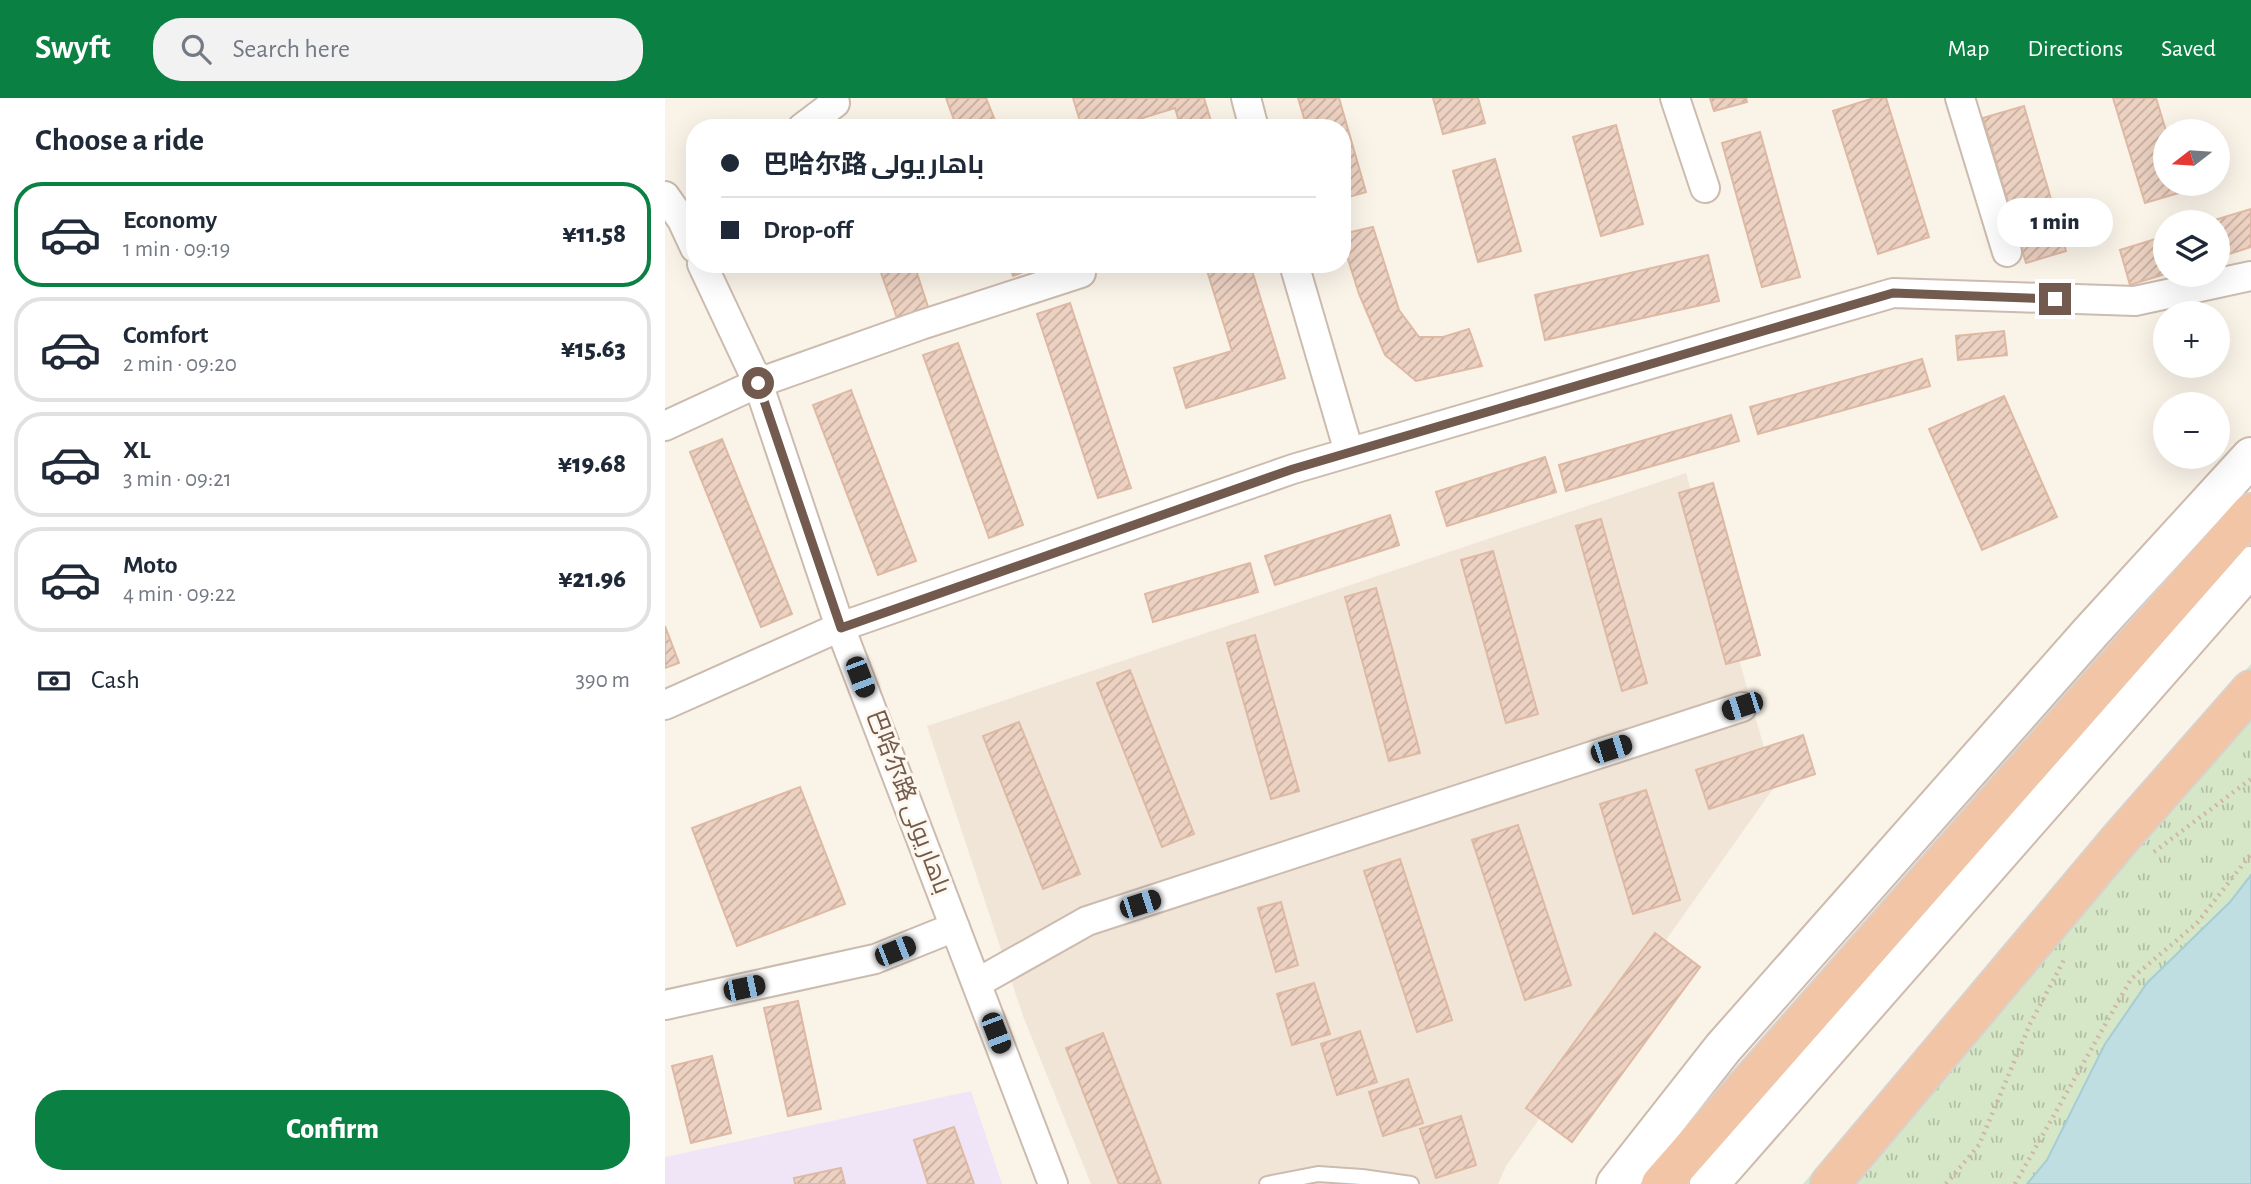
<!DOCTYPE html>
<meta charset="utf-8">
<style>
:root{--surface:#fff;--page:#f2f2f3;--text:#1f2937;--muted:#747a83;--line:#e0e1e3;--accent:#0b8043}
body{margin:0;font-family:"Alegreya Sans",Cairo,"Noto Sans SC",sans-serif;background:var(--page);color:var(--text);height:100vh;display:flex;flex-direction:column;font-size:26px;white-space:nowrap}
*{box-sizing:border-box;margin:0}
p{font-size:23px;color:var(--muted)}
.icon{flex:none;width:38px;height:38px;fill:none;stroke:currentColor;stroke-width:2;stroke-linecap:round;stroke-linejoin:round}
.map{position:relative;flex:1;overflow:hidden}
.sheet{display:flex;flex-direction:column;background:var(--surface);width:665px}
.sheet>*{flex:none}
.hud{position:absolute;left:21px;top:21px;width:665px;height:154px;border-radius:28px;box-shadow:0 7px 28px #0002;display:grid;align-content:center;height:154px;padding:0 35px;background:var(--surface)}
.needle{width:46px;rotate:253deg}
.controls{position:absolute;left:1488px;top:21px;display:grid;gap:14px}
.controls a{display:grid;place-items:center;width:77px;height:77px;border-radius:50%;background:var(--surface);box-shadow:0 7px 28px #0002;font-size:35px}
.end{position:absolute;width:32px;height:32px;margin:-16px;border:9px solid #725a4e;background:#fff;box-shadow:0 0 0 4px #fff}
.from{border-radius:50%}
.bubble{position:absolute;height:49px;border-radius:24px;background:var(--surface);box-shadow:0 7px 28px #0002;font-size:23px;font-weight:800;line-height:49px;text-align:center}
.car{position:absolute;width:21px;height:42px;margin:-21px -10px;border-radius:9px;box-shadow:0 0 5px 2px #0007;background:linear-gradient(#222 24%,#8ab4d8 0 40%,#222 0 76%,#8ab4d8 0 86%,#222 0)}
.hud b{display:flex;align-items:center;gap:24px;height:66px;font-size:26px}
.hud b+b{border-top:2px solid var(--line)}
.hud i{width:18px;height:18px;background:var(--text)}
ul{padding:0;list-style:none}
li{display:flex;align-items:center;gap:21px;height:105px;margin:0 14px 10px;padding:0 21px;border:4px solid var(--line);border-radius:28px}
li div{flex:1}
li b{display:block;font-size:26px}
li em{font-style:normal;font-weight:800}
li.selected{border-color:var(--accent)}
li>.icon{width:63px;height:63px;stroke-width:1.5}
h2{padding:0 35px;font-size:32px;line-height:84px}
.pay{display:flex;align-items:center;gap:18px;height:77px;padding:0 35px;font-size:26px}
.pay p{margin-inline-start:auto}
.cta{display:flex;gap:14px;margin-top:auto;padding:14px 35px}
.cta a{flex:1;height:80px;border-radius:28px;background:var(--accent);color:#fff;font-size:28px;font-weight:800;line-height:80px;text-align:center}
header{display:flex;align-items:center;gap:42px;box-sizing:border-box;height:98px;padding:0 35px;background:var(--accent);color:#fff}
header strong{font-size:33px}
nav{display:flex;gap:38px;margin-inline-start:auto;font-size:24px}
.search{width:490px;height:63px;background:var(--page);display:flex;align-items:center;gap:18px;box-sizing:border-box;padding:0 24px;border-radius:28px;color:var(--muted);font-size:26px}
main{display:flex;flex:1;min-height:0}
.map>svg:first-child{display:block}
.residential{fill:#f1e5d7}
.education{fill:#f0e5f7}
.park{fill:url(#park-tufts)}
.water{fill:#bedee2;stroke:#a5cdd3;stroke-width:2}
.building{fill:url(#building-hatch);stroke:#deb9a4;stroke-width:2}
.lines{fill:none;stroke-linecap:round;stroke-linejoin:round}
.service-casing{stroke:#ccbbaf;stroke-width:18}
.minor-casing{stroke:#ccbbaf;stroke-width:32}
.secondary-casing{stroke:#cebbad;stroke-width:42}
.trunk-casing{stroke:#d8d1cd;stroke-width:42}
.path{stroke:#d2b5a5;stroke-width:4.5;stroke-dasharray:2 5;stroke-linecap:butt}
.service{stroke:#fff;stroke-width:14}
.minor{stroke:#fff;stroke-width:28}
.secondary{stroke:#fff;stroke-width:38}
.trunk{stroke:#f1c5a6;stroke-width:38}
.route{stroke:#725a4e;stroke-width:9}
.labels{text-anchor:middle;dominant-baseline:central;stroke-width:6;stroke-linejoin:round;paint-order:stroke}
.street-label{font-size:24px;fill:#725a4e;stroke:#fdf7ee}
</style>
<header>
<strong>Swyft</strong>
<div class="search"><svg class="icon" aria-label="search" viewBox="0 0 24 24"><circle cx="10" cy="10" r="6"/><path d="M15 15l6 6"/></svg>Search here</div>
<nav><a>Map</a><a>Directions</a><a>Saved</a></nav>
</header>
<main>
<section class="sheet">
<h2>Choose a ride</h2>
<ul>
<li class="selected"><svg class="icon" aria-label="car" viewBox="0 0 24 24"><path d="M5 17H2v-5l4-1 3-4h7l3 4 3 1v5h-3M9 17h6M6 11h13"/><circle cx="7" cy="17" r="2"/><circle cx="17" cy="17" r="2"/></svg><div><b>Economy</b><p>1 min · 09:19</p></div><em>¥11.58</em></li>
<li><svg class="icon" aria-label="car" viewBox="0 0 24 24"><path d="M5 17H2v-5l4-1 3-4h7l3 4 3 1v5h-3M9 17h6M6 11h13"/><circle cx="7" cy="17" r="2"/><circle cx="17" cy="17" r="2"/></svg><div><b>Comfort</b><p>2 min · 09:20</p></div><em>¥15.63</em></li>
<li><svg class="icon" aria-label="car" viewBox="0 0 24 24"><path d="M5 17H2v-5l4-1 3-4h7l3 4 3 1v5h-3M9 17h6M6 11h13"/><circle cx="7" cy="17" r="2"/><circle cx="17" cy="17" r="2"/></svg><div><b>XL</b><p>3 min · 09:21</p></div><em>¥19.68</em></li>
<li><svg class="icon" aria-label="car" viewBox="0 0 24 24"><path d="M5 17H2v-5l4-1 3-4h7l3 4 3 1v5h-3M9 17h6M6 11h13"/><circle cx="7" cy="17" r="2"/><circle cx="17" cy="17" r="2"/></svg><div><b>Moto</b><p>4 min · 09:22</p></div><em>¥21.96</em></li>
</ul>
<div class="pay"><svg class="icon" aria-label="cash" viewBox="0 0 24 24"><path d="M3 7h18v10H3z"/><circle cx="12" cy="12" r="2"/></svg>Cash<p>390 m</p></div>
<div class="cta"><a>Confirm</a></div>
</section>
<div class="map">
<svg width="1586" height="1086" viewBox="0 0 1586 1086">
<defs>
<pattern id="park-tufts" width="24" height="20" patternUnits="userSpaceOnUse" patternTransform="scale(1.75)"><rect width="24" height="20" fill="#d5e7c7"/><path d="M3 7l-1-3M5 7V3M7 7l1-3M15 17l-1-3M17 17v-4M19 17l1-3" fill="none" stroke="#b1bea4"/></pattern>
<pattern id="building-hatch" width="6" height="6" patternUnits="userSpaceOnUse" patternTransform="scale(1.75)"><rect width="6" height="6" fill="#edd2c2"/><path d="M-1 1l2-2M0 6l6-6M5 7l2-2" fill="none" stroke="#c4ada0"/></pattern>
</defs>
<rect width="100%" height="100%" fill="#faf3e8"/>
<path class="residential" d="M1021 375 1110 688 841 1068 833 1086H426L358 918 262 628Z"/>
<path class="education" d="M306 993 337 1086H0V1059Z"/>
<path class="park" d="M1586 566V1086H1138Z"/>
<path class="water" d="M1586 777V1086H1362L1382 1062 1440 946 1482 885 1565 804Z"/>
<path class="building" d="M281 0H321L333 30H292Z
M408 0H539L548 30H516L510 10 445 30H417Z
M633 0H674L701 94 677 101V30H642Z
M768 0H813L820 25 778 36Z
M1045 0H1081L1082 4 1049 13Z
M1209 0H1221L1264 139 1213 156 1168 13Z
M1448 0H1491L1501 33H1500V86H1517L1520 93 1480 105Z
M1359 8 1401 153 1361 165 1318 20Z
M951 27 978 126 936 138 908 39Z
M1095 34 1135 179 1097 189 1057 45Z
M830 61 856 153 813 164 788 73Z
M1586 111V149L1552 160V124H1543Z
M708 129 734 212 754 239H778L804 231 817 268 751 283 720 257 694 196 677 142V136Z
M1500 138V176L1465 187 1455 152Z
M1043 157 1054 203 880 242 870 197Z
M213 166H249L263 209 232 220Z
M344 166H379L348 178Z
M540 166H585L620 280 521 310 509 270 567 253Z
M405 205 466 390 433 400 372 216Z
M1339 233 1342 257 1293 262 1291 238Z
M293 245 358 427 324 440 258 257Z
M1257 261 1265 288 1093 336 1085 309Z
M186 292 251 463 213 477 148 307Z
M1339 298 1392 419 1317 452 1264 331Z
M1066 317 1074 343 901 393 894 367Z
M57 341 127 516 96 529 25 354Z
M880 359 891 394 782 428 771 394Z
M1048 385 1095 557 1061 566 1014 395Z
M725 417 734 447 610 487 600 458Z
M936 421 982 585 957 593 911 428Z
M828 453 873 616 841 625 796 462Z
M585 465 593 494 488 524 480 496Z
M711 490 755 655 724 663 680 499Z
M0 528 14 565 0 570Z
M590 537 634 693 606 701 562 545Z
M465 572 529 736 497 749 432 585Z
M354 624 415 776 378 791 318 638Z
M1138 637 1150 676 1044 711 1031 672Z
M135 689 180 806 72 848 27 730Z
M981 692 1015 802 968 816 935 706Z
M853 727 906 887 860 902 807 742Z
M735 761 787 922 752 934 699 773Z
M616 804 633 867 611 874 593 810Z
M990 835 1035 869 907 1044 861 1010Z
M649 885 665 936 627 947 612 896Z
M133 903 156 1011 123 1018 99 910Z
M695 933 712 984 672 997 656 946Z
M438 935 496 1086H454L401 950Z
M47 958 66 1035 26 1045 7 968Z
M743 981 758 1025 718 1038 704 994Z
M796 1018 811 1067 771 1080 755 1031Z
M289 1029 309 1086H263L249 1042Z
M176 1070 180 1086H130L129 1080Z"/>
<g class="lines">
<defs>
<path id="service" d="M602 1086 653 1076 697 1079 746 1086"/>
<path id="minor" d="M581 0 589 30
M1010 0 1040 90
M1295 0 1342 154
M137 30 170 5
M0 98 17 122 30 150
M37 166 93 285 175 529 388 1086
M629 166 684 354
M0 328 93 285 256 227 416 175
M0 607 175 529 628 371 1228 195 1470 203 1586 178
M312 885 422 823 1077 609
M0 907 210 861 290 829"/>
<path id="secondary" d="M951 1086 1058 950 1425 535 1586 359
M1044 1086 1586 468"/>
<path id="trunk" d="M996 1086 1586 415
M1165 1086 1456 740 1586 592"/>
</defs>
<use href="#service" class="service-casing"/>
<use href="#minor" class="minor-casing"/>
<use href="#secondary" class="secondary-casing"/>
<use href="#trunk" class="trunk-casing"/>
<path class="path" d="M1489 754 1586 681
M1281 1086 1314 1047 1365 926 1400 860
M1350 1086 1466 881 1532 825 1586 756"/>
<use href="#service" class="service"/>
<use href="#minor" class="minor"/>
<use href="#secondary" class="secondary"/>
<use href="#trunk" class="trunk"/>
</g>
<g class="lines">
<path class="route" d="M93 285 176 530 628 371 1228 195 1390 201"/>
</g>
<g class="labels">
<g class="street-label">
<text transform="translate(243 704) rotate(69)">巴哈尔路 باھار يولى</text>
</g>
</g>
</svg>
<div class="controls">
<a><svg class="needle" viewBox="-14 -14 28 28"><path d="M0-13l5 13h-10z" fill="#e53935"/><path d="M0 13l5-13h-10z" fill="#747a83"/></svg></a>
<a><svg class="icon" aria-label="layers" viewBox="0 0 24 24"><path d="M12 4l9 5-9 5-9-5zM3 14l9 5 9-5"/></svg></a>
<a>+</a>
<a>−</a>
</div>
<i class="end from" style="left:93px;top:285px"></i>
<i class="end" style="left:1390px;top:201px"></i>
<div class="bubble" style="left:1332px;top:100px;width:116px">1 min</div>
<i class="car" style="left:195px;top:579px;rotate:159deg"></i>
<i class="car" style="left:1077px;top:608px;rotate:252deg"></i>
<i class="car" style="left:946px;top:651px;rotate:72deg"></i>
<i class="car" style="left:475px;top:806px;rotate:72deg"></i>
<i class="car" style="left:230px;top:853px;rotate:68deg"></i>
<i class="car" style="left:79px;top:890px;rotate:78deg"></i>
<i class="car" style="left:331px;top:935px;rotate:159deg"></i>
<div class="hud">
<b><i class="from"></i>巴哈尔路 باھار يولى</b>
<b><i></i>Drop-off</b>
</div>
</div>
</main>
